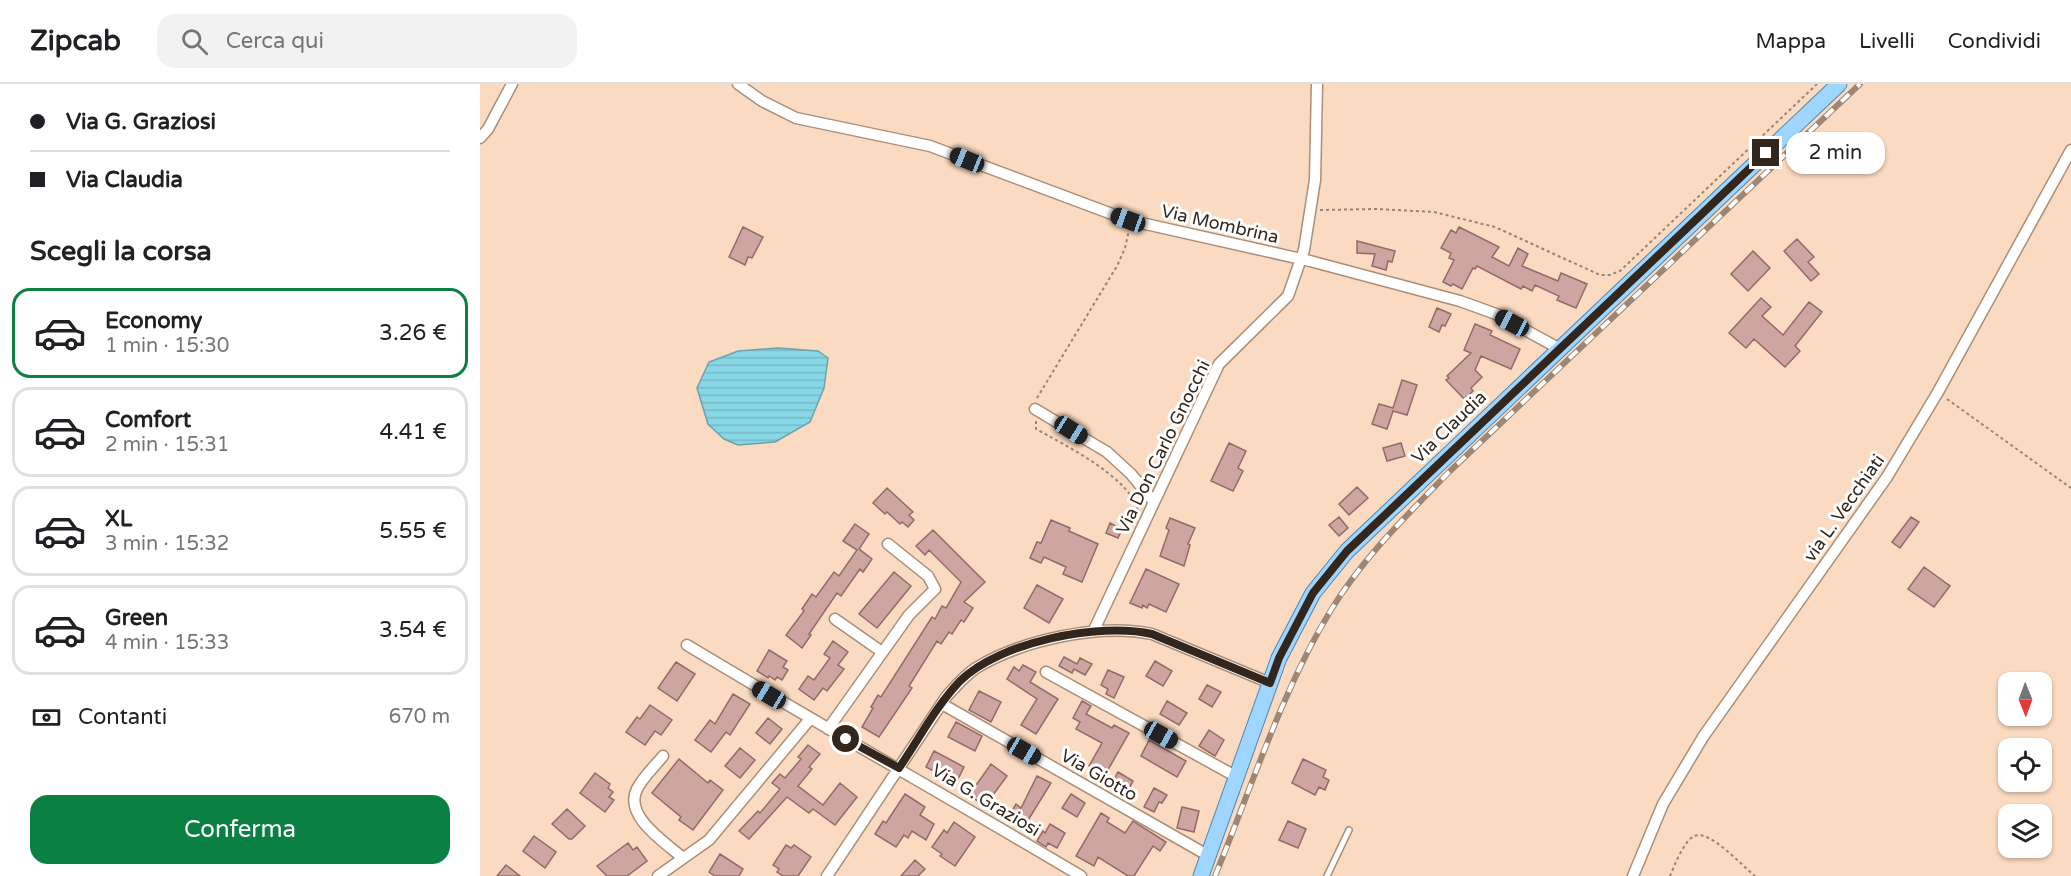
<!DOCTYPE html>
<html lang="it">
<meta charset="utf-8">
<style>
:root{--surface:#fff;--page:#f2f2f2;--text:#202124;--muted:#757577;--line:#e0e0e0;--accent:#0b8043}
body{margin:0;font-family:"Varela Round",sans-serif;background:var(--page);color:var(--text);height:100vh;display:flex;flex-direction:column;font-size:22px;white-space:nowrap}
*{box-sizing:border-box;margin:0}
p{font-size:20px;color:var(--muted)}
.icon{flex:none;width:33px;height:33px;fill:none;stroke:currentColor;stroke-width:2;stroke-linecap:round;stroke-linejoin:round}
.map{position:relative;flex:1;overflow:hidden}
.panel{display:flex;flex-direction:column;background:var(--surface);width:480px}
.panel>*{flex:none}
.banner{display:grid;align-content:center;height:132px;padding:0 30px;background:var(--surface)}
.needle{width:39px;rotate:179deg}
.buttons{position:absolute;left:1518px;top:588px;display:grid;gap:12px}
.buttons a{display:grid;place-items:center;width:54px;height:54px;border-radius:12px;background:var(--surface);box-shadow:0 2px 4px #0004;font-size:30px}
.end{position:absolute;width:27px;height:27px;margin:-14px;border:8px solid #33271d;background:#fff;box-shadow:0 0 0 3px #fff}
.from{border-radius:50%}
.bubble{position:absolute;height:42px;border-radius:18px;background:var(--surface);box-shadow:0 2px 4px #0004;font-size:20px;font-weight:600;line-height:42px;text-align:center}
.car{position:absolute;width:18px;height:36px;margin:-18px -9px;border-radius:8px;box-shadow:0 0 4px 2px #0007;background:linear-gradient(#222 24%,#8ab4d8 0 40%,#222 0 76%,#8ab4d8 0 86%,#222 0)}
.banner b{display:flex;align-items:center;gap:21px;height:57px;font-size:22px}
.banner b+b{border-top:2px solid var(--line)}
.banner i{width:15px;height:15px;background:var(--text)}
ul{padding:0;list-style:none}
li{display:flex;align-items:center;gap:18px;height:90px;margin:0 12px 9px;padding:0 18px;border:3px solid var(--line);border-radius:18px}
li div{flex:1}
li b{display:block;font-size:22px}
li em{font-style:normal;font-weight:600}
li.active{border-color:var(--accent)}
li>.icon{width:54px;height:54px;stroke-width:1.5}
h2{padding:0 30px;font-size:27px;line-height:72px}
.pay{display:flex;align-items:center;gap:15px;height:66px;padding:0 30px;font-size:22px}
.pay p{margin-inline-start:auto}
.primary-button{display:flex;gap:12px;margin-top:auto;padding:12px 30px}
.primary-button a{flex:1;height:69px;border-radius:18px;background:var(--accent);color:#fff;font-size:24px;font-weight:600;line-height:69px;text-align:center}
header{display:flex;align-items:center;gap:36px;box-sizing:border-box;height:84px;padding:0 30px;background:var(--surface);border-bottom:2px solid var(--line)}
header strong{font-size:28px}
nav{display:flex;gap:33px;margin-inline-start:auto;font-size:21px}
.search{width:420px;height:54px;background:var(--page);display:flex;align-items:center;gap:15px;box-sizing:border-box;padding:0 21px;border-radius:18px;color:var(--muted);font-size:22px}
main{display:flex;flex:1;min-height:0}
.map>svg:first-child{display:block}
.water{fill:url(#water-rules);stroke:#6ea2aa;stroke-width:1.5}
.building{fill:#cfa5a1;stroke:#926b68;stroke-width:1.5}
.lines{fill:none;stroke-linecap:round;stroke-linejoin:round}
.lane-casing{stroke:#ac8e76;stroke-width:8}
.street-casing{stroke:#ac8e76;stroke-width:13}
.primary-casing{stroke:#5087b0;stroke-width:17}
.path{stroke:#9a8371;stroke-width:2;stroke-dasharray:3 3;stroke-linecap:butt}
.lane{stroke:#fff;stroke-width:5}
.street{stroke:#fff;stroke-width:10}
.primary{stroke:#9fd6ff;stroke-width:15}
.rail-casing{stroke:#9d8674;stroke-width:6}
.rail{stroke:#fff;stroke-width:4;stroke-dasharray:11;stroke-linecap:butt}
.route{stroke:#33271d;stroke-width:8}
.labels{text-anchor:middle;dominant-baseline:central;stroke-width:6;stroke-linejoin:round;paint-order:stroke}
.street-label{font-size:18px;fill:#33271d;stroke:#fff}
</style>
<header>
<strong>Zipcab</strong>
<div class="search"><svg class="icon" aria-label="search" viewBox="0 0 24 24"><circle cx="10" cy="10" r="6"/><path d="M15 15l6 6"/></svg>Cerca qui</div>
<nav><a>Mappa</a><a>Livelli</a><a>Condividi</a></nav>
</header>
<main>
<section class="panel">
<div class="banner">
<b><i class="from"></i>Via G. Graziosi</b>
<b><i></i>Via Claudia</b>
</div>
<h2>Scegli la corsa</h2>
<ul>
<li class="active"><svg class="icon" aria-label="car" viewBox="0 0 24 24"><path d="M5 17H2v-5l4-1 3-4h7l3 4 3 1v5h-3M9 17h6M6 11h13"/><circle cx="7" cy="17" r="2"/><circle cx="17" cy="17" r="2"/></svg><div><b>Economy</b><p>1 min · 15:30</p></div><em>3.26 €</em></li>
<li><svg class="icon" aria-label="car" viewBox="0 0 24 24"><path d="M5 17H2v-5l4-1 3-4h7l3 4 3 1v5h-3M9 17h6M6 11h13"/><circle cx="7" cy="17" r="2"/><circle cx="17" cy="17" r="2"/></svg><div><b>Comfort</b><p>2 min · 15:31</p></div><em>4.41 €</em></li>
<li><svg class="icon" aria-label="car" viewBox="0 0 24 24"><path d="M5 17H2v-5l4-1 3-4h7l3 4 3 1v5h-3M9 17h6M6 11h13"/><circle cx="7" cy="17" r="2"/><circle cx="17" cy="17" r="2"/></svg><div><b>XL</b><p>3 min · 15:32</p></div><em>5.55 €</em></li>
<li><svg class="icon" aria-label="car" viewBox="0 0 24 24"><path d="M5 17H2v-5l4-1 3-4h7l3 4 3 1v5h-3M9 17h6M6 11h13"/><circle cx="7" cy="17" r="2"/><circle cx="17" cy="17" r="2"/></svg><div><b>Green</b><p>4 min · 15:33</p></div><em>3.54 €</em></li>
</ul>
<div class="pay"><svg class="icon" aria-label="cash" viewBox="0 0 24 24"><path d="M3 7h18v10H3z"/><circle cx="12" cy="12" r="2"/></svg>Contanti<p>670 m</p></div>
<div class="primary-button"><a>Conferma</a></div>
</section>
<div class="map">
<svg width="1591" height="792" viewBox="0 0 1591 792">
<defs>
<pattern id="water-rules" width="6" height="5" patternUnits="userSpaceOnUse" patternTransform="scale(1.5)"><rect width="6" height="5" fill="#88d7e7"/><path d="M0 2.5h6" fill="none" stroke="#76b9c6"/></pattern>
</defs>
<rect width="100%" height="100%" fill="#fadac0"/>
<path class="water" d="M298 264 338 267 348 274 344 304 330 338 295 358 258 361 244 355 228 340 217 304 229 278 258 267Z"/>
<path class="building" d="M263 143 283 153 272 174 268 173 265 181 249 173Z
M979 143 1019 163 1012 173 1029 182 1038 164 1048 170 1042 182 1078 197 1081 189 1107 200 1096 224 1077 216 1079 212 1055 201 1052 207 1043 202 1041 205 997 182 995 185 993 184 982 205 973 200 971 202 963 198 974 176 969 174 971 169 961 164 971 146 976 149Z
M1317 155 1334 173 1328 178 1339 190 1331 197 1304 167Z
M877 157 915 167 912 178 908 177 906 186 892 182 895 170 877 169Z
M1273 167 1290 184 1268 207 1251 190Z
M1281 214 1291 223 1282 232 1303 251 1329 218 1342 228 1315 262 1320 267 1305 283 1274 255 1266 264 1249 249Z
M957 224 971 230 965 242 962 241 959 248 949 243Z
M995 240 1012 247 1010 251 1040 265 1031 285 1001 272 995 286 1002 293 991 304 993 307 984 315 966 296 969 294 967 292 991 269 984 266Z
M922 296 937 301 927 331 913 327 907 345 892 340 899 320 913 324Z
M749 359 766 367 758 384 763 387 753 407 731 397Z
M921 359 925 372 907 377 903 364Z
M877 403 888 414 869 431 859 420Z
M407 404 433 428 429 431 434 436 428 443 422 438 420 440 407 428 405 430 393 419Z
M859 433 868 444 859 452 849 441Z
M1431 433 1439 438 1420 464 1412 458Z
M690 434 715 444 708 460 710 461 704 482 680 472 689 446 686 444Z
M571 436 590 444 589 447 618 460 602 498 583 490 586 483 564 473 561 479 550 474 557 458 561 459Z
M630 439 642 445 638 454 626 449Z
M375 440 389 450 379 465 392 475 383 488 380 485 361 512 357 509 329 550 331 551 322 564 306 551 324 527 322 525 332 510 336 513 354 488 359 492 377 466 363 457Z
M453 446 505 498 484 518 493 524 484 538 481 536 472 550 469 548 461 560 457 557 429 602 432 604 399 653 382 643 393 624 391 623 398 611 401 613 452 533 455 535 462 522 466 524 481 498 449 466 445 471 436 462Z
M1444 483 1470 502 1454 523 1428 505Z
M666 485 699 500 686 528 669 520 667 524 663 521 662 524 650 519Z
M414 488 431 502 397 544 379 530Z
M557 501 583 515 569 539 544 524Z
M353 557 368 568 358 581 364 585 347 607 343 604 334 616 319 605 328 592 334 596 350 574 344 570Z
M289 566 307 577 303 583 308 586 302 596 297 593 295 596 289 592 288 594 277 587Z
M584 573 597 580 600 574 612 580 605 591 594 585 592 589 579 582Z
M675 577 692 587 683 602 666 592Z
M196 578 215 590 197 617 178 604Z
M543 581 556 588 550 598 578 615 556 650 541 641 557 615 527 595 534 583 539 587Z
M628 586 644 593 634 614 626 610 628 605 621 601Z
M727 601 741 608 732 623 719 615Z
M499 607 521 618 511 638 489 626Z
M253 610 270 620 250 651 246 648 231 668 215 656 230 636 235 640Z
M602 617 611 622 606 630 632 644 634 641 649 649 625 691 609 682 622 659 596 645 600 638 593 634Z
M687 617 707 629 699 641 680 630Z
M170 621 192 636 181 651 175 647 165 661 146 648 157 633 160 635Z
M288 634 302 645 290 660 276 649Z
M476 638 502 652 495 667 468 653Z
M729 646 744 656 735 672 719 662Z
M669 656 706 677 697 693 661 672Z
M328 661 340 670 329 683 332 685 318 702 343 721 360 699 377 713 355 741 333 725 329 729 307 713 269 755 259 747 278 727 280 729 300 705 292 699 300 690 305 694 321 675 318 673Z
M260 664 275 676 260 694 245 682Z
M454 667 484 683 476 699 446 683Z
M199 675 228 699 230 696 243 706 213 746 199 736 201 733 172 709Z
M823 675 846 686 843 693 849 696 845 706 839 703 835 711 812 699Z
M511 680 527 692 505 722 489 711Z
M638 688 653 697 645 712 629 704Z
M115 689 130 700 128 704 133 708 129 713 134 716 125 728 100 709Z
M557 692 571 699 542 746 526 736 536 720 541 724Z
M674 704 687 711 682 719 679 718 674 728 664 723Z
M425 710 445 723 440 731 454 740 446 756 432 747 428 754 424 751 416 763 395 750 403 737 406 739Z
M591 710 605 719 597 733 582 724Z
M702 723 719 727 714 748 697 744Z
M87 725 105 742 92 755H89L72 740Z
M621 729 629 734 627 738 645 749 653 737 686 758 680 767 673 762 654 792H648L618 773 614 782 596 772Z
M808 737 826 745 818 764 799 756Z
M474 738 495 753 475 782 460 772 462 770 452 763 464 746 467 749Z
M570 740 585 749 577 764 568 759 566 763 557 757 563 747 565 749Z
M54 752 76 768 65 784 43 767Z
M148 759 153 766 157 763 167 777 147 792H127L117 782Z
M306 761 311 764 314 761 331 773 318 792H303L297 788 299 785 293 781Z
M240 770 263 785 259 792H235L229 788Z
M435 776 445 785 438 792H421Z
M26 781 40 792H17Z"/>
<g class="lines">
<defs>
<path id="lane" d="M847 792 869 746"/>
<path id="street" d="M258 0 282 17 316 34 450 62 648 136 830 177 980 217 1016 230 1080 265
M0 54 8 45 32 0
M555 325 627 368 651 390 674 418
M355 535 402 568
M614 546 739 280 808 212 824 166 835 96 837 0
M207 561C338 640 470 714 601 792
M566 588 757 693
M462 620 729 772
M348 645 429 531 455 505 448 492 408 460
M183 672C175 682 163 693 157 705 143 732 186 759 203 774
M178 792 229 756 330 635
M347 792 466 613C475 603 484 592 496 584 542 556 619 539 672 550L790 599
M1153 792 1183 720 1223 653 1407 393 1458 308 1591 66"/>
<path id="primary" d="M721 792 799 574 833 509 867 467 1359 0"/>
</defs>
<use href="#lane" class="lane-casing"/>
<use href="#street" class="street-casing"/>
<use href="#primary" class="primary-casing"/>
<path class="path" d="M840 126 897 125 954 128 1015 143 1120 191H1130L1140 187 1337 0
M557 314 637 182 645 164 649 146
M1467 315 1591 404
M556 337V345C585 361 651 394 658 427
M1190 792C1194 782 1204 757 1214 752 1230 745 1263 783 1275 792"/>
<use href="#lane" class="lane"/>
<use href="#street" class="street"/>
<use href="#primary" class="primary"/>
<defs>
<path id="rail" d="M735 792C772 703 801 608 851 526 883 474 927 431 969 388L1380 0"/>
</defs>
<use href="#rail" class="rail-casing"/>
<use href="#rail" class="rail"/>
</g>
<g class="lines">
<path class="route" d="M366 655 419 684C439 655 456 622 480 597 519 558 619 538 672 550L790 599 799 574 833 509 867 467 1286 69"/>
</g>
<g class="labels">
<g class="street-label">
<text transform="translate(740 140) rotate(13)">Via Mombrina</text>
<text transform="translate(969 343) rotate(-44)">Via Claudia</text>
<text transform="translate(683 363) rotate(-64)">Via Don Carlo Gnocchi</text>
<text transform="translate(1364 424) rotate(-55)">via L. Vecchiati</text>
<text transform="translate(619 691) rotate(30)">Via Giotto</text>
<text transform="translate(506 716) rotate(31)">Via G. Graziosi</text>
</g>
</g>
</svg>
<div class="buttons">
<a><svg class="needle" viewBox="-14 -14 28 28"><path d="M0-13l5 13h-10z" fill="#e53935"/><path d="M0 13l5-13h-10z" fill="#757577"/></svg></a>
<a><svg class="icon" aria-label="locate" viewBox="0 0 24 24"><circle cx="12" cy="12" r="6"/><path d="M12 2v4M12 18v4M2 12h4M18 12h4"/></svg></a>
<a><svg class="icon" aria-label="layers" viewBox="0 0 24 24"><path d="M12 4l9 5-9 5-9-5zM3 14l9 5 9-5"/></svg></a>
</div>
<i class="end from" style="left:366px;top:655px"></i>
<i class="end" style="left:1286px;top:69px"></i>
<div class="bubble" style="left:1306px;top:48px;width:99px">2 min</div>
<i class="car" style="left:487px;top:76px;rotate:292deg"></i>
<i class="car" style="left:648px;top:136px;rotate:290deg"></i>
<i class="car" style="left:1032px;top:239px;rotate:298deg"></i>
<i class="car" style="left:591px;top:346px;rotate:122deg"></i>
<i class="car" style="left:289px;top:611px;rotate:301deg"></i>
<i class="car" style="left:681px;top:651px;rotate:119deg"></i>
<i class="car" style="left:544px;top:667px;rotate:120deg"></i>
</div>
</main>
